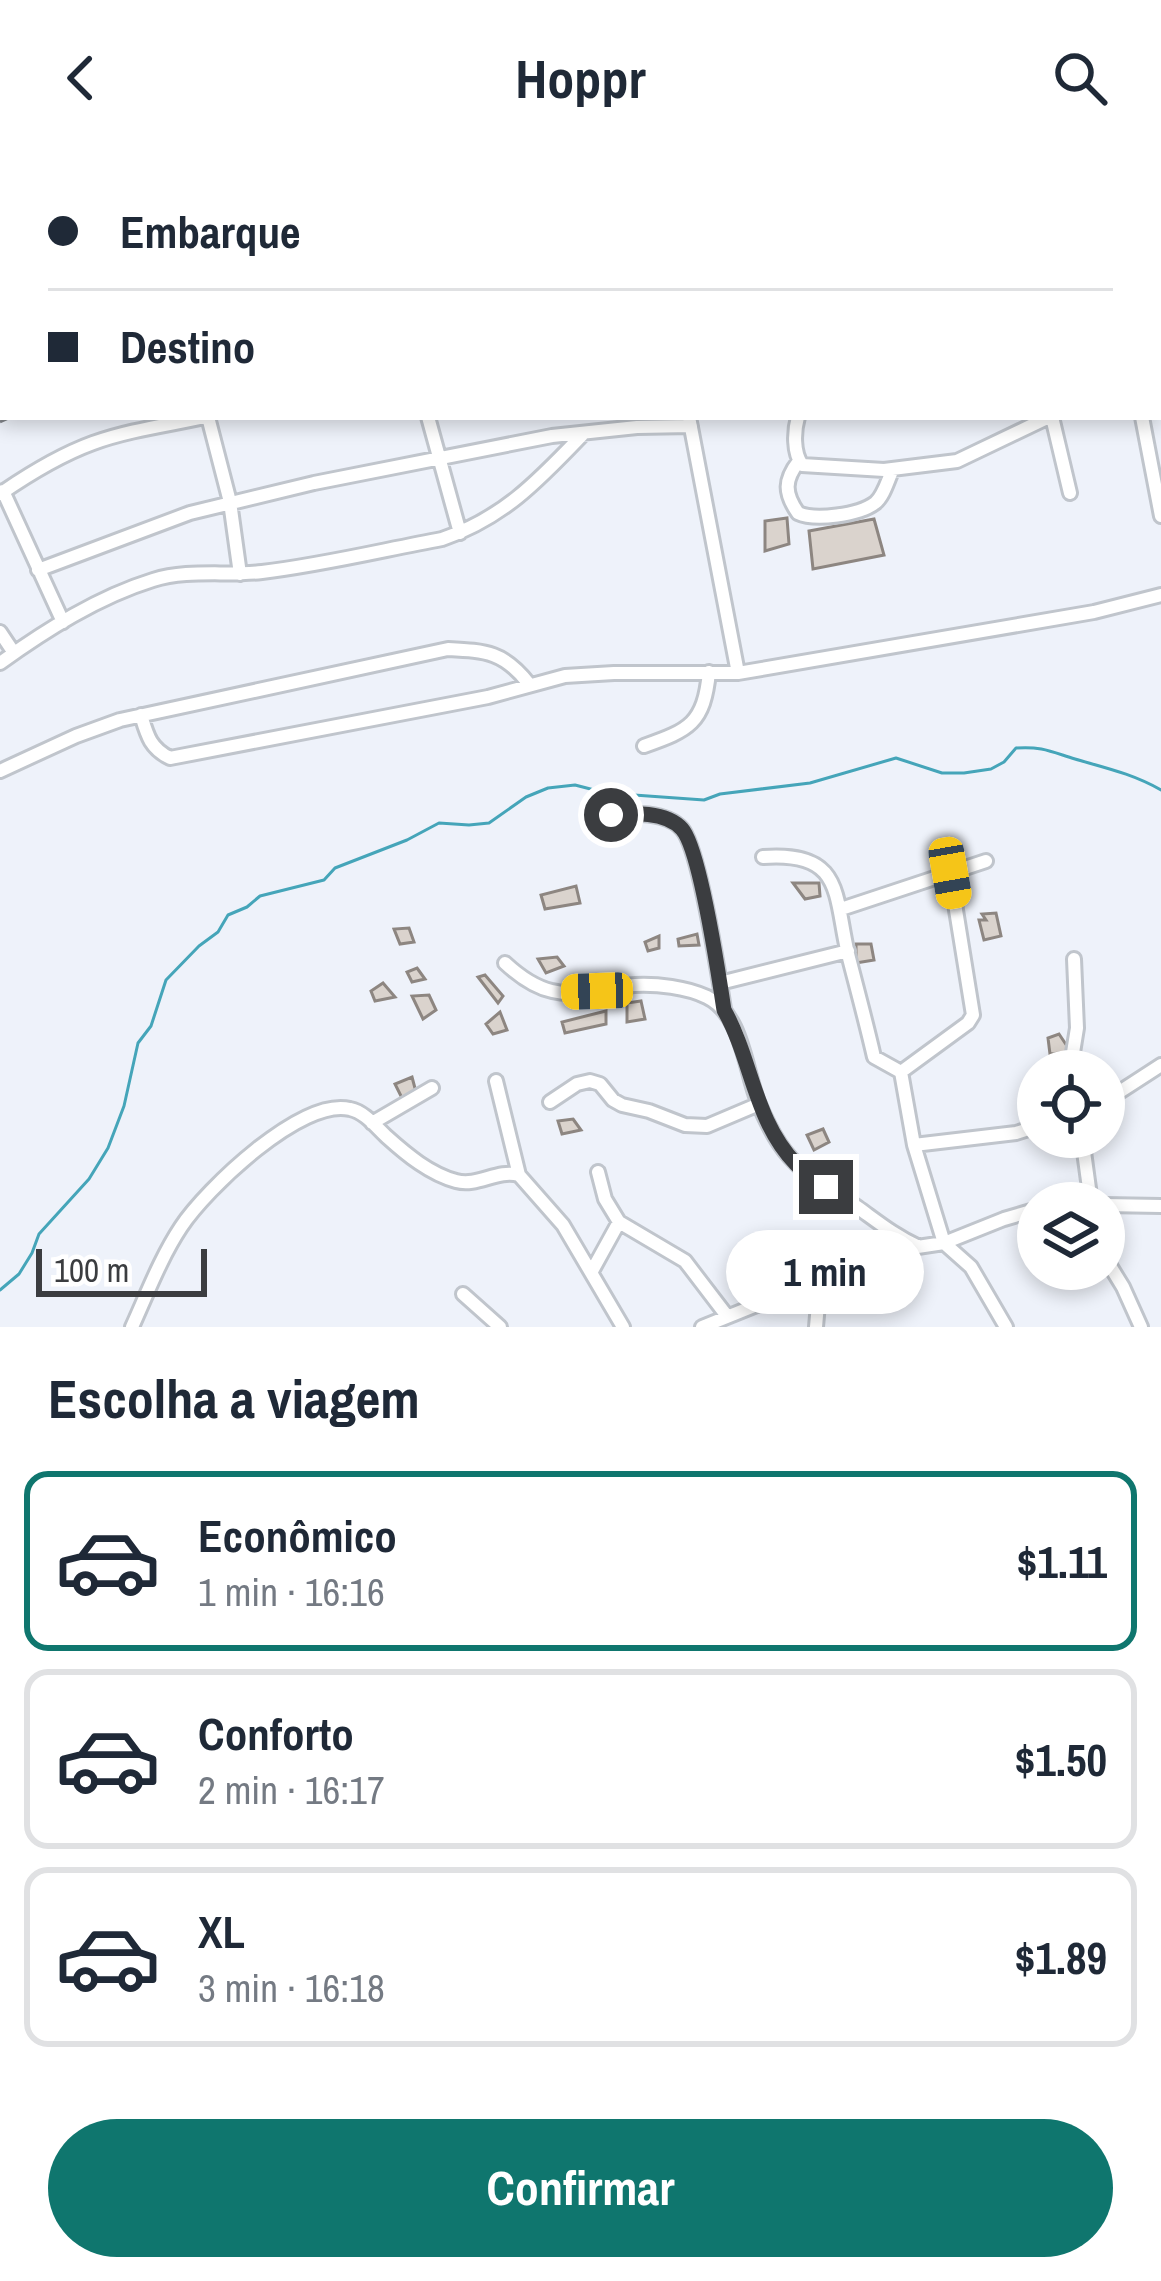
<!DOCTYPE html>
<html lang="pt">
<meta charset="utf-8">
<style>
:root{--surface:#fff;--page:#f6f6f7;--text:#1f2937;--muted:#747a83;--line:#e0e1e3;--accent:#0f766e}
body{margin:0;font-family:"Archivo Narrow",sans-serif;background:var(--page);color:var(--text);height:100vh;display:flex;flex-direction:column;font-size:45px;white-space:nowrap}
*{box-sizing:border-box;margin:0}
p{font-size:39px;color:var(--muted)}
.icon{flex:none;width:66px;height:66px;fill:none;stroke:currentColor;stroke-width:2;stroke-linecap:round;stroke-linejoin:round}
.map{position:relative;height:1171px;overflow:hidden}
.sheet{display:flex;flex-direction:column;background:var(--surface);flex:1}
.sheet>*{flex:none}
.hud{position:absolute;left:0px;top:0px;width:1161px;height:264px;box-shadow:0 6px 18px #0003;display:grid;align-content:center;height:264px;padding:0 48px;background:var(--surface)}
.controls{position:absolute;left:1017px;top:894px;display:grid;gap:24px}
.controls a{display:grid;place-items:center;width:108px;height:108px;border-radius:50%;background:var(--surface);box-shadow:0 6px 18px #0003;font-size:60px}
.scale{position:absolute;left:36px;bottom:30px;width:171px;box-sizing:border-box;padding-left:12px;border:6px solid #3b3d40;border-top:0;font-size:33px;line-height:42px;white-space:nowrap;color:#3b3d40;-webkit-text-stroke:9px #fff;paint-order:stroke}
.end{position:absolute;width:54px;height:54px;margin:-27px;border:15px solid #3b3d40;background:#fff;box-shadow:0 0 0 6px #fff}
.from{border-radius:50%}
.bubble{position:absolute;height:84px;border-radius:42px;background:var(--surface);box-shadow:0 6px 18px #0003;font-size:39px;font-weight:800;line-height:84px;text-align:center}
.car{position:absolute;width:36px;height:72px;margin:-36px -18px;border-radius:15px;box-shadow:0 0 9px 3px #0007;background:linear-gradient(#f5c518 24%,#345 0 40%,#f5c518 0 76%,#345 0 86%,#f5c518 0)}
.hud b{display:flex;align-items:center;gap:42px;height:114px;font-size:45px}
.hud b+b{border-top:3px solid var(--line)}
.hud i{width:30px;height:30px;background:var(--text)}
ul{padding:0;list-style:none}
li{display:flex;align-items:center;gap:36px;height:180px;margin:0 24px 18px;padding:0 24px;border:6px solid var(--line);border-radius:24px}
li div{flex:1}
li b{display:block;font-size:45px}
li em{font-style:normal;font-weight:800}
li.current{border-color:var(--accent)}
li>.icon{width:108px;height:108px;stroke-width:1.5}
h2{padding:0 48px;font-size:54px;line-height:144px}
.action{display:flex;gap:24px;margin-top:auto;padding:24px 48px}
.action a{flex:1;height:138px;border-radius:72px;background:var(--accent);color:#fff;font-size:48px;font-weight:800;line-height:138px;text-align:center}
header{display:flex;justify-content:space-between;align-items:center;height:156px;padding:0 48px;background:var(--surface);font-size:54px;font-weight:800}
.map>svg:first-child{display:block}
.green{fill:#cfd475}
.lines{fill:none;stroke-linecap:round;stroke-linejoin:round}
.stream{stroke:#45a5b9;stroke-width:3}
.building{fill:#dad3cd;stroke:#8d8681;stroke-width:3}
.minor-casing{stroke:#c0c5cc;stroke-width:18}
.minor{stroke:#fff;stroke-width:12}
.rail{stroke:#808388;stroke-width:3;stroke-dasharray:21 21;stroke-linecap:butt}
.route{stroke:#3b3d40;stroke-width:15}
</style>
<header><svg class="icon" aria-label="back" viewBox="0 0 24 24"><path d="M15 5l-7 7 7 7"/></svg>Hoppr<svg class="icon" aria-label="search" viewBox="0 0 24 24"><circle cx="10" cy="10" r="6"/><path d="M15 15l6 6"/></svg></header>
<div class="map">
<svg width="1161" height="1171" viewBox="0 0 1161 1171">
<rect width="100%" height="100%" fill="#eef2fa"/>
<path class="green" d="M280 0H911L909 3H281Z"/>
<g class="lines">
<path class="stream" d="M0 1134 19 1118 32 1097 39 1078 89 1023 108 992 124 950 138 887 151 870 166 824 199 790 218 776 228 759 247 751 260 740 324 724 335 712 407 684 439 667 469 669 489 667 526 641 548 632 575 629 606 637 704 644 720 638 810 627 896 602 942 617H964L991 613 1004 606 1016 592C1042 590 1052 596 1075 603 1106 612 1133 618 1161 634"/>
</g>
<path class="building" d="M787 362 789 388 765 395V365Z
M874 363 884 399 813 413 809 375Z
M793 727H819L820 740 805 743Z
M576 730 580 747 545 753 541 739Z
M996 757 1001 780 984 784 979 764H986L982 758Z
M409 772 414 786 400 788 394 773Z
M697 778 699 789 679 790 678 783Z
M659 780V792L648 795 645 786Z
M856 788H871L874 804 856 807Z
M557 801 564 810 546 817 538 803Z
M417 812 425 823 412 826 407 816Z
M485 819 503 840 498 847 478 821Z
M383 827 395 841 375 845 371 835Z
M429 839 436 854 423 863 412 840Z
M641 845 645 863 627 866V847Z
M606 855V868L565 877 562 866Z
M500 856 507 874 493 878 486 868Z
M1059 878 1071 896 1050 898 1048 882Z
M412 921 416 936 402 942 395 928Z
M573 963 581 974 562 978 558 965Z
M823 973 829 986 814 994 807 979Z"/>
<g class="lines">
<defs>
<path id="minor" d="M100 0 101 3
M538 0 543 3
M703 0 708 3
M345 3 347 0
M403 3 405 0
M469 3 471 0
M916 3V0
M1158 75H1161
M208 261 230 346 240 418
M428 261 460 377
M689 261 738 517
M798 261C794 275 793 296 802 309L884 314 957 305 1049 261
M1052 261 1070 337
M1142 261 1161 360
M799 305C784 324 784 337 798 357 815 365 859 359 875 347 884 340 888 323 893 313
M3 335 63 466
M0 338C29 318 60 299 93 287 129 274 168 269 205 261
M38 414 190 357 314 327 552 280 637 271 691 270
M0 476 14 497
M0 507C46 474 98 441 153 424 188 413 225 420 262 416 322 409 383 394 442 383 504 362 540 323 584 277
M141 559C147 579 150 592 170 602L488 541 565 520 614 517H738L1094 456 1161 439
M644 590C689 574 704 568 709 516
M0 615 76 580 120 564 448 493C487 495 504 496 529 528
M611 659C632 657 666 655 682 673 699 692 719 821 724 853
M763 701C844 695 834 739 848 798 857 833 866 866 874 901L901 916 914 989 944 1087 971 1111 1006 1171
M841 753 986 705
M505 807C519 820 534 831 552 835 579 842 607 830 635 829 657 828 686 831 707 841 742 858 745 913 758 946 764 960 771 975 779 987 798 1017 829 1031 857 1051 878 1066 895 1080 919 1091
M720 827 848 795
M1070 915 1077 872 1074 803
M901 916 968 867 973 859 950 717
M496 925 519 1019
M550 946 577 928 590 925 600 928 613 944 622 949 649 955 685 969 707 970 759 948
M1104 946 1161 909
M372 967 432 932
M1082 981 1091 1047
M914 989 1016 977 1038 970
M598 1016 605 1043 619 1066 685 1105 727 1160
M1104 1049 1161 1050
M1104 1100 1123 1131 1141 1171
M592 1115 619 1066
M463 1138 500 1171
M132 1171C147 1138 161 1101 181 1071 206 1033 302 941 350 953 365 956 376 971 387 981 407 999 430 1018 456 1025 478 1031 497 1013 519 1019L563 1069 623 1171
M702 1171 891 1095 944 1087 1004 1063 1038 1053
M816 1171 820 1125"/>
</defs>
<use href="#minor" class="minor-casing"/>
<use href="#minor" class="minor"/>
<path class="rail" d="M1158 12H1161
M0 266 11 261"/>
</g>
<g class="lines">
<path class="route" d="M611 659C632 657 666 655 682 673 700 693 719 821 724 854 752 903 754 965 796 1008 804 1017 816 1024 826 1031"/>
</g>
</svg>
<div class="controls">
<a><svg class="icon" aria-label="locate" viewBox="0 0 24 24"><circle cx="12" cy="12" r="6"/><path d="M12 2v4M12 18v4M2 12h4M18 12h4"/></svg></a>
<a><svg class="icon" aria-label="layers" viewBox="0 0 24 24"><path d="M12 4l9 5-9 5-9-5zM3 14l9 5 9-5"/></svg></a>
</div>
<div class="scale">100 m</div>
<i class="end from" style="left:611px;top:659px"></i>
<i class="end" style="left:826px;top:1031px"></i>
<div class="bubble" style="left:726px;top:1074px;width:198px">1 min</div>
<i class="car" style="left:950px;top:717px;rotate:170deg"></i>
<i class="car" style="left:597px;top:835px;rotate:268deg"></i>
<div class="hud">
<b><i class="from"></i>Embarque</b>
<b><i></i>Destino</b>
</div>
</div>
<section class="sheet">
<h2>Escolha a viagem</h2>
<ul>
<li class="current"><svg class="icon" aria-label="car" viewBox="0 0 24 24"><path d="M5 17H2v-5l4-1 3-4h7l3 4 3 1v5h-3M9 17h6M6 11h13"/><circle cx="7" cy="17" r="2"/><circle cx="17" cy="17" r="2"/></svg><div><b>Econômico</b><p>1 min · 16:16</p></div><em>$1.11</em></li>
<li><svg class="icon" aria-label="car" viewBox="0 0 24 24"><path d="M5 17H2v-5l4-1 3-4h7l3 4 3 1v5h-3M9 17h6M6 11h13"/><circle cx="7" cy="17" r="2"/><circle cx="17" cy="17" r="2"/></svg><div><b>Conforto</b><p>2 min · 16:17</p></div><em>$1.50</em></li>
<li><svg class="icon" aria-label="car" viewBox="0 0 24 24"><path d="M5 17H2v-5l4-1 3-4h7l3 4 3 1v5h-3M9 17h6M6 11h13"/><circle cx="7" cy="17" r="2"/><circle cx="17" cy="17" r="2"/></svg><div><b>XL</b><p>3 min · 16:18</p></div><em>$1.89</em></li>
</ul>
<div class="action"><a>Confirmar</a></div>
</section>
